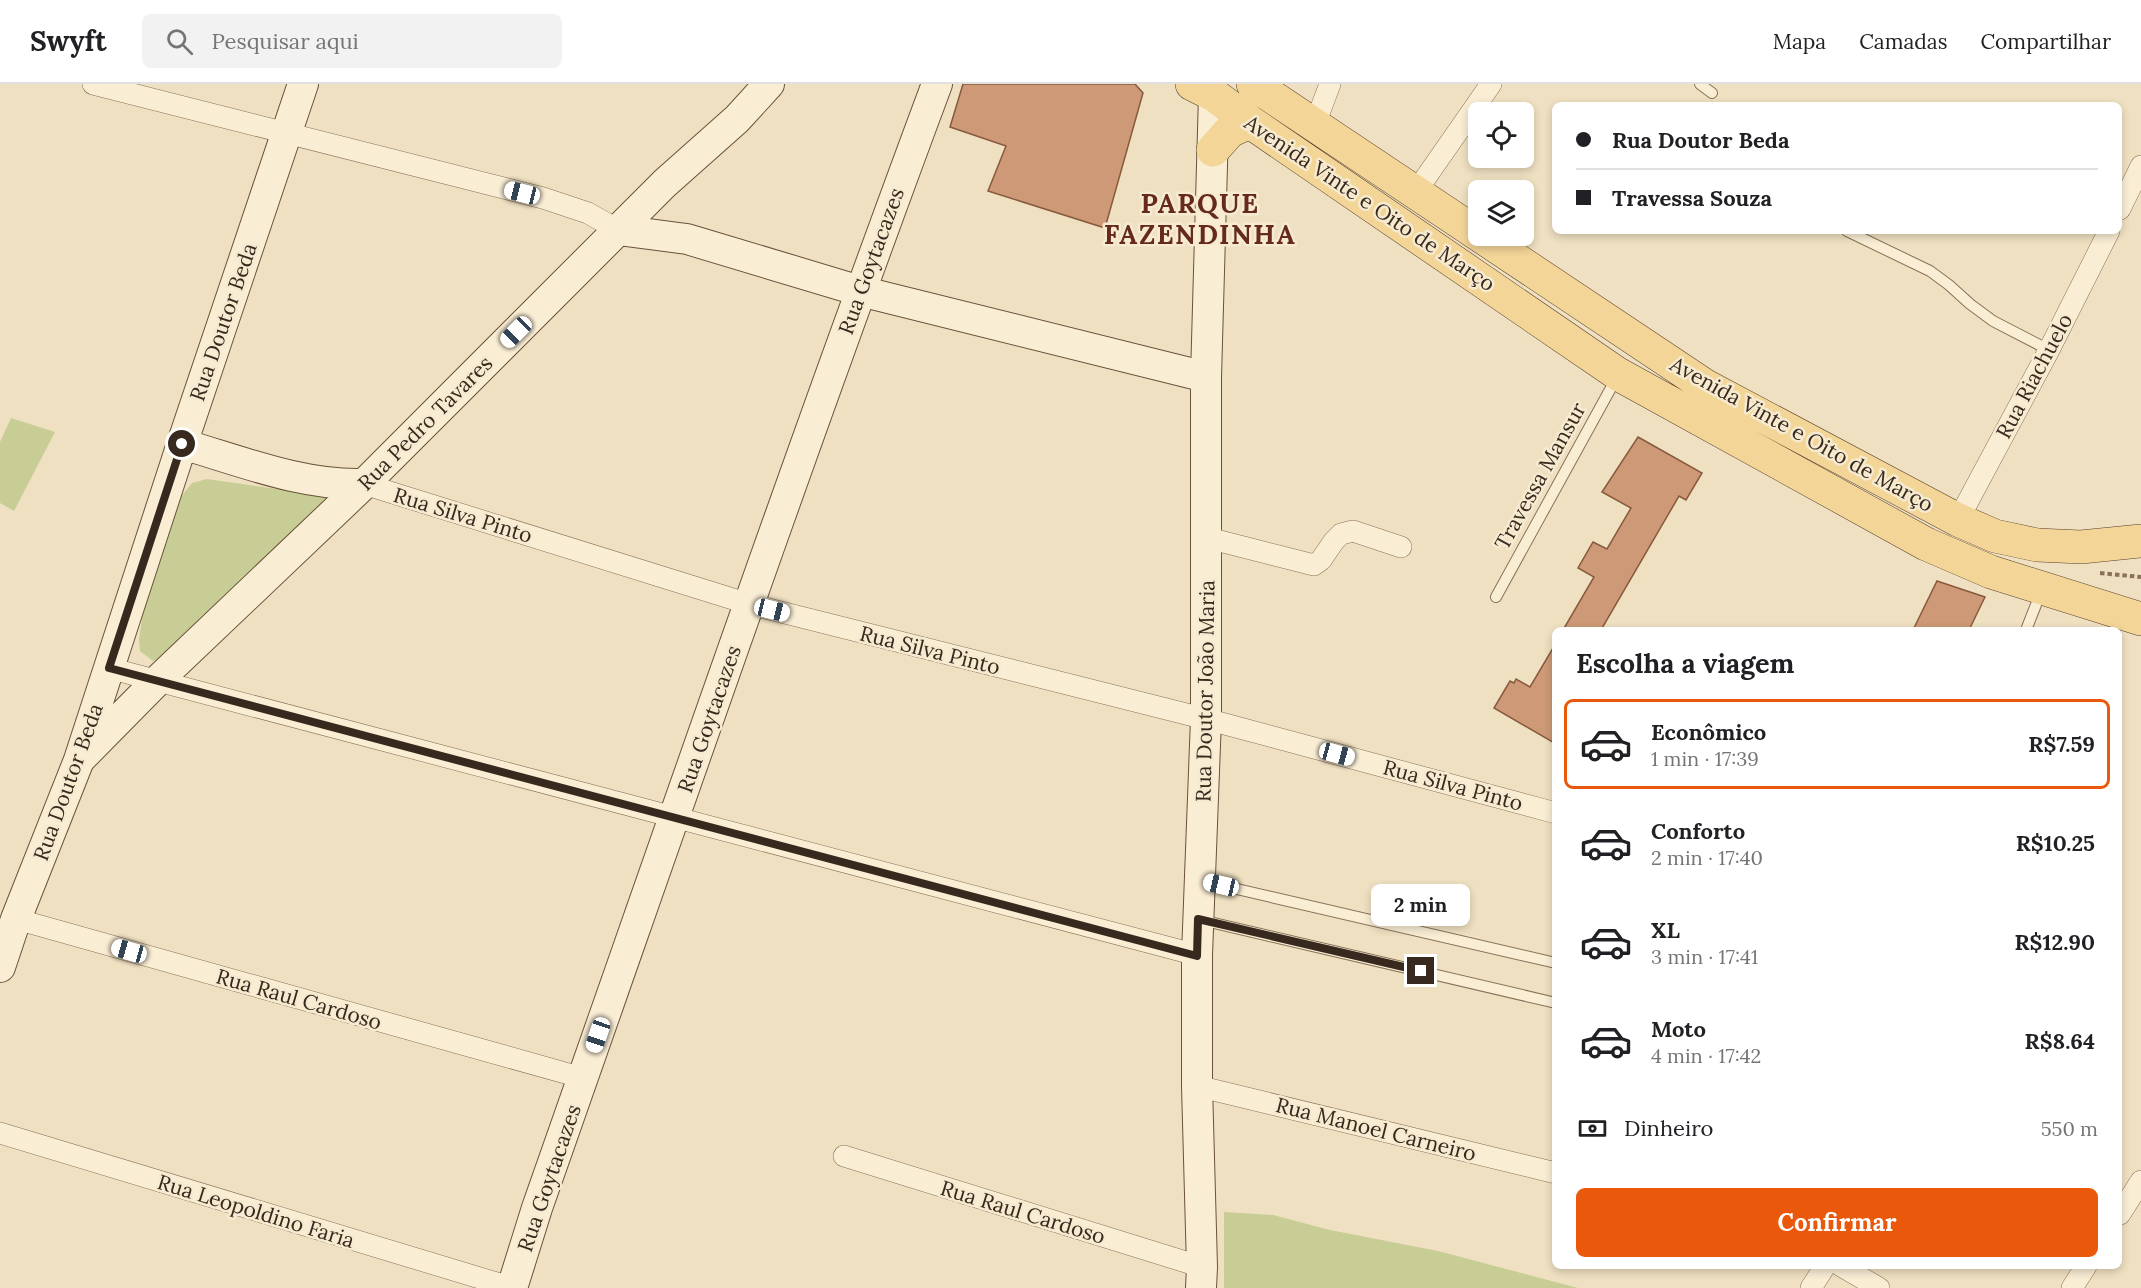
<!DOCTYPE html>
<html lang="pt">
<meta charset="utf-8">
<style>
:root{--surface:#fff;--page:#f2f2f2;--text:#202124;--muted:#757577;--line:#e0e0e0;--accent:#ea580c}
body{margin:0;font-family:Lora,serif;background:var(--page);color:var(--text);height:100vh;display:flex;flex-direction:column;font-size:22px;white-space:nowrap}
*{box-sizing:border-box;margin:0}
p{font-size:20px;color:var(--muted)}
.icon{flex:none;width:33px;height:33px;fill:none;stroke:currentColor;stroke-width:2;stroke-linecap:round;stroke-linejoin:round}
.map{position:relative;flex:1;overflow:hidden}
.drawer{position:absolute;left:1552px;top:543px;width:570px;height:642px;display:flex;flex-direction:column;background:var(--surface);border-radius:9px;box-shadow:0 3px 9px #0003}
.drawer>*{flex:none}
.top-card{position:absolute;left:1552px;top:18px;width:570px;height:132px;border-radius:9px;box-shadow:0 3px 9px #0003;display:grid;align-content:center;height:132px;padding:0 24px;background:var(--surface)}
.buttons{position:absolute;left:1468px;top:18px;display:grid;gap:12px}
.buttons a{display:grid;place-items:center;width:66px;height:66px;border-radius:9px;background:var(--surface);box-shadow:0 3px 9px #0003;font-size:30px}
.end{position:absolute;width:27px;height:27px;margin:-14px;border:8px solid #37291d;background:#fff;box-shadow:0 0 0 3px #fff}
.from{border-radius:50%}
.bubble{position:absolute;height:42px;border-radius:9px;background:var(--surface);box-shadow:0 3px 9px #0003;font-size:20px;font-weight:700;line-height:42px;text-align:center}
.car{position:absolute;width:18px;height:36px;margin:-18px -9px;border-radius:8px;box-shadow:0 0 4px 2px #0007;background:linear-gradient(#fff 24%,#345 0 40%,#fff 0 76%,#345 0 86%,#fff 0)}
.top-card b{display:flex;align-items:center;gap:21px;height:57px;font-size:22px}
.top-card b+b{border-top:2px solid var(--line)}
.top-card i{width:15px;height:15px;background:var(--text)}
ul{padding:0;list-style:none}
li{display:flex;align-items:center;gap:18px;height:90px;margin:0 12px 9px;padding:0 12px;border:3px solid transparent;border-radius:9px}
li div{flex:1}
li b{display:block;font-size:22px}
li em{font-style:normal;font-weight:700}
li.active{border-color:var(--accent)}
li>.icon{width:54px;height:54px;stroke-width:1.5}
h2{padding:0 24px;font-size:27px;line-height:72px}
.pay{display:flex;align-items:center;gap:15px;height:66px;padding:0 24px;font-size:22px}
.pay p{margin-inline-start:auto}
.cta{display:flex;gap:12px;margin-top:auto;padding:12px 24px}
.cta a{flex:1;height:69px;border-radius:9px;background:var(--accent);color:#fff;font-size:24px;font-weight:700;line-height:69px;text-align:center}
header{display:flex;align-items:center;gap:36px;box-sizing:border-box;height:84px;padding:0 30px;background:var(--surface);border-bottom:2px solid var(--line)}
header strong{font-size:28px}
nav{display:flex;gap:33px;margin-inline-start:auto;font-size:21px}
.search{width:420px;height:54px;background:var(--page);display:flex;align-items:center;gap:15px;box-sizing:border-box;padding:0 21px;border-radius:9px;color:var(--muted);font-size:22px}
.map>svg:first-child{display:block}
.green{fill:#c7cd94}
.building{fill:#cd9976;stroke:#885a3d;stroke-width:1.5}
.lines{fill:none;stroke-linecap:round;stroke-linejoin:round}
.lane-casing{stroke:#887158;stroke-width:12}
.street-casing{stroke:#887158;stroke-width:22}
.secondary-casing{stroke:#6a523b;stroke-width:32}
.primary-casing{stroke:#563f2d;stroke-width:34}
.path{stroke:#887158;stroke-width:4;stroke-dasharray:4.5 3;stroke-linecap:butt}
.lane{stroke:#f9edd4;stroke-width:10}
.street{stroke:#f9edd4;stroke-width:21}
.secondary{stroke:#f9edd4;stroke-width:30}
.primary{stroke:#f3d597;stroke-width:33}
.route{stroke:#37291d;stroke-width:8}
.labels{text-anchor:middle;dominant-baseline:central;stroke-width:5;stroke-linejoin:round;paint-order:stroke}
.street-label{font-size:21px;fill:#37291d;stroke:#f6ead0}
.district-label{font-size:27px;font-weight:bold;letter-spacing:1.5px;fill:#652a1b;stroke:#f6ead0}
</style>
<header>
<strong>Swyft</strong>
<div class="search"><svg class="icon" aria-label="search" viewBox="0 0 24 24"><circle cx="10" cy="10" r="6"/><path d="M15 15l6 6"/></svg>Pesquisar aqui</div>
<nav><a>Mapa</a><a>Camadas</a><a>Compartilhar</a></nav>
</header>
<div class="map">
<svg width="2141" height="1204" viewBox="0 0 2141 1204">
<rect width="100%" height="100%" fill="#efe0c1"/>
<path class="green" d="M11 334 55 348 14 427 0 419V358Z
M207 395 324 412H343L168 570 153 577 140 567 139 556 144 520 180 414 192 399Z
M1224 1128 1273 1131 1330 1146 1438 1167 1578 1204H1224Z"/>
<path class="building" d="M963 0H1135L1143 9 1105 144 988 107 1006 62 950 43Z
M1638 353 1702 389 1686 416 1679 412 1601 546H1563L1594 493 1578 484 1593 458 1607 465 1631 424 1602 408Z
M1937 497 1985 513 1969 546H1913Z
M1556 559V660L1494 624 1510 597 1514 599 1516 595 1530 603Z"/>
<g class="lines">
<defs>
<path id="lane" d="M1700 0 1712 9
M1847 147 1930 187 1949 201 1970 220 1993 237 2049 266
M1496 513 1617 293
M2026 546 2041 508
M1202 797 1556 879
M1201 836 1556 919"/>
<path id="street" d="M93 0 543 114 588 129 618 146
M1315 40 1330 0
M1415 109 1491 0
M2120 125 2141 82
M364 400 749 520 1206 635 1556 729
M1958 436 2049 266 2109 147
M1208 454 1314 481 1321 476 1334 457 1341 450 1353 447 1401 463
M109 584 1197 871
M16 835 583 994
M1197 1002 1556 1089
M0 1049 513 1204
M844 1072 1202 1183
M2120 1130 2141 1097
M1841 1182 1879 1204
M1811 1204 1825 1182
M2072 1204 2086 1182"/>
<path id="secondary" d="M618 146 687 155 860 207 1206 293
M182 360C241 377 302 402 364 400
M79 676 157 597 364 400 665 99 737 35 769 0
M0 883 16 835 79 676 182 360 303 0
M512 1204 537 1124C669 749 798 373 937 0
M1201 1204 1202 1183 1197 1002V871L1206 635V293L1214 11"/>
<path id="primary" d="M1192 0 1214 11 1250 38 1618 290 1926 460 1991 488 2141 535
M1253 0 1704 301 1958 436 1995 452 2037 461 2081 463 2141 457
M1213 66 1230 47 1250 38"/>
</defs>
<use href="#lane" class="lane-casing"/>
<use href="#street" class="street-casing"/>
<use href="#secondary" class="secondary-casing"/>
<use href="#primary" class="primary-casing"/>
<path class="path" d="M2100 489 2141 493"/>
<use href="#lane" class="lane"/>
<use href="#street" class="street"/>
<use href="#secondary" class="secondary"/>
<use href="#primary" class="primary"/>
</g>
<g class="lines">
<path class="route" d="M182 360 109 584 1197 872 1198 835 1421 887"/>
</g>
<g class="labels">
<g class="street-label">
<text transform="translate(1370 119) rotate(34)">Avenida Vinte e Oito de Março</text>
<text transform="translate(871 177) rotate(-70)">Rua Goytacazes</text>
<text transform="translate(223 238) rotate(-71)">Rua Doutor Beda</text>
<text transform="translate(2034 292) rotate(-62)">Rua Riachuelo</text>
<text transform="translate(425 339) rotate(-45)">Rua Pedro Tavares</text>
<text transform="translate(1802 350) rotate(29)">Avenida Vinte e Oito de Março</text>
<text transform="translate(1540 392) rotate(-61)">Travessa Mansur</text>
<text transform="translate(463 431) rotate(17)">Rua Silva Pinto</text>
<text transform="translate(930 566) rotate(14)">Rua Silva Pinto</text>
<text transform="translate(1205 607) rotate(-89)">Rua Doutor João Maria</text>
<text transform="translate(709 635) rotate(-71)">Rua Goytacazes</text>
<text transform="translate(68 698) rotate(-70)">Rua Doutor Beda</text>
<text transform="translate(1453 701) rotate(15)">Rua Silva Pinto</text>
<text transform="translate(299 915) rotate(16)">Rua Raul Cardoso</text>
<text transform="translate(1376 1045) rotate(14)">Rua Manoel Carneiro</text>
<text transform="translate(549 1094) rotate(-71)">Rua Goytacazes</text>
<text transform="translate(256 1127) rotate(17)">Rua Leopoldino Faria</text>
<text transform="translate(1023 1128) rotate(17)">Rua Raul Cardoso</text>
</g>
<g class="district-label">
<text x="1200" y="119">PARQUE<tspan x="1200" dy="31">FAZENDINHA</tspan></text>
</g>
</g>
</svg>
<div class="buttons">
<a><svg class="icon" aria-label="locate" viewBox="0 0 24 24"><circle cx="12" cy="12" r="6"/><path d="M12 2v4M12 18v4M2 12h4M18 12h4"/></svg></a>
<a><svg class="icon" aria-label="layers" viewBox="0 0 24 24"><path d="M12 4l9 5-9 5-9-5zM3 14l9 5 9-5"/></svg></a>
</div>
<i class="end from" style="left:182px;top:360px"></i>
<i class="end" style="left:1421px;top:887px"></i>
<div class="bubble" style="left:1371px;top:800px;width:99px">2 min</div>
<i class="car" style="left:522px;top:109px;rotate:284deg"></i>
<i class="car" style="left:516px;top:248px;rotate:225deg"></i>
<i class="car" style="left:772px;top:526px;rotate:104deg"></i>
<i class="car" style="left:1337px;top:670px;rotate:105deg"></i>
<i class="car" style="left:1221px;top:801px;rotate:283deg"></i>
<i class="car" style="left:129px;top:867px;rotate:286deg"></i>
<i class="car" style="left:598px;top:951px;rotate:199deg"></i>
<div class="top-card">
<b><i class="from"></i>Rua Doutor Beda</b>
<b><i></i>Travessa Souza</b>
</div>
<section class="drawer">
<h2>Escolha a viagem</h2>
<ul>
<li class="active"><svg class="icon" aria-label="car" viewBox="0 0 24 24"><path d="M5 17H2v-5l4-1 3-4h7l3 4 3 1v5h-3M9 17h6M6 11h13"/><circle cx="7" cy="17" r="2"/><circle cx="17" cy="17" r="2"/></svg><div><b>Econômico</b><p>1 min · 17:39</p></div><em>R$7.59</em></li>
<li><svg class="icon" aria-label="car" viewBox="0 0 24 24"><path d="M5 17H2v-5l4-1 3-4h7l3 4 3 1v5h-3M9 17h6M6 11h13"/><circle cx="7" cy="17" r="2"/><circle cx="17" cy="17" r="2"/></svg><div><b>Conforto</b><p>2 min · 17:40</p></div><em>R$10.25</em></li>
<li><svg class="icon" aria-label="car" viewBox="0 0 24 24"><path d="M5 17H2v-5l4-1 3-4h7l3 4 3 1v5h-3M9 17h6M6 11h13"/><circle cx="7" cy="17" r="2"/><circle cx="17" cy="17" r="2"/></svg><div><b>XL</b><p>3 min · 17:41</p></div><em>R$12.90</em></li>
<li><svg class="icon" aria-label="car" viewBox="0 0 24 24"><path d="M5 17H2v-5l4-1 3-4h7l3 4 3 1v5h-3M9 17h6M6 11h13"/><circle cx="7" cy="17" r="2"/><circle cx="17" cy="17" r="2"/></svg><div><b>Moto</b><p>4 min · 17:42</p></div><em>R$8.64</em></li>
</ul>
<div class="pay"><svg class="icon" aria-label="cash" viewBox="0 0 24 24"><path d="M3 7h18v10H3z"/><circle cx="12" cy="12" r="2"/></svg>Dinheiro<p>550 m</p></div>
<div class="cta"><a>Confirmar</a></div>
</section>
</div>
